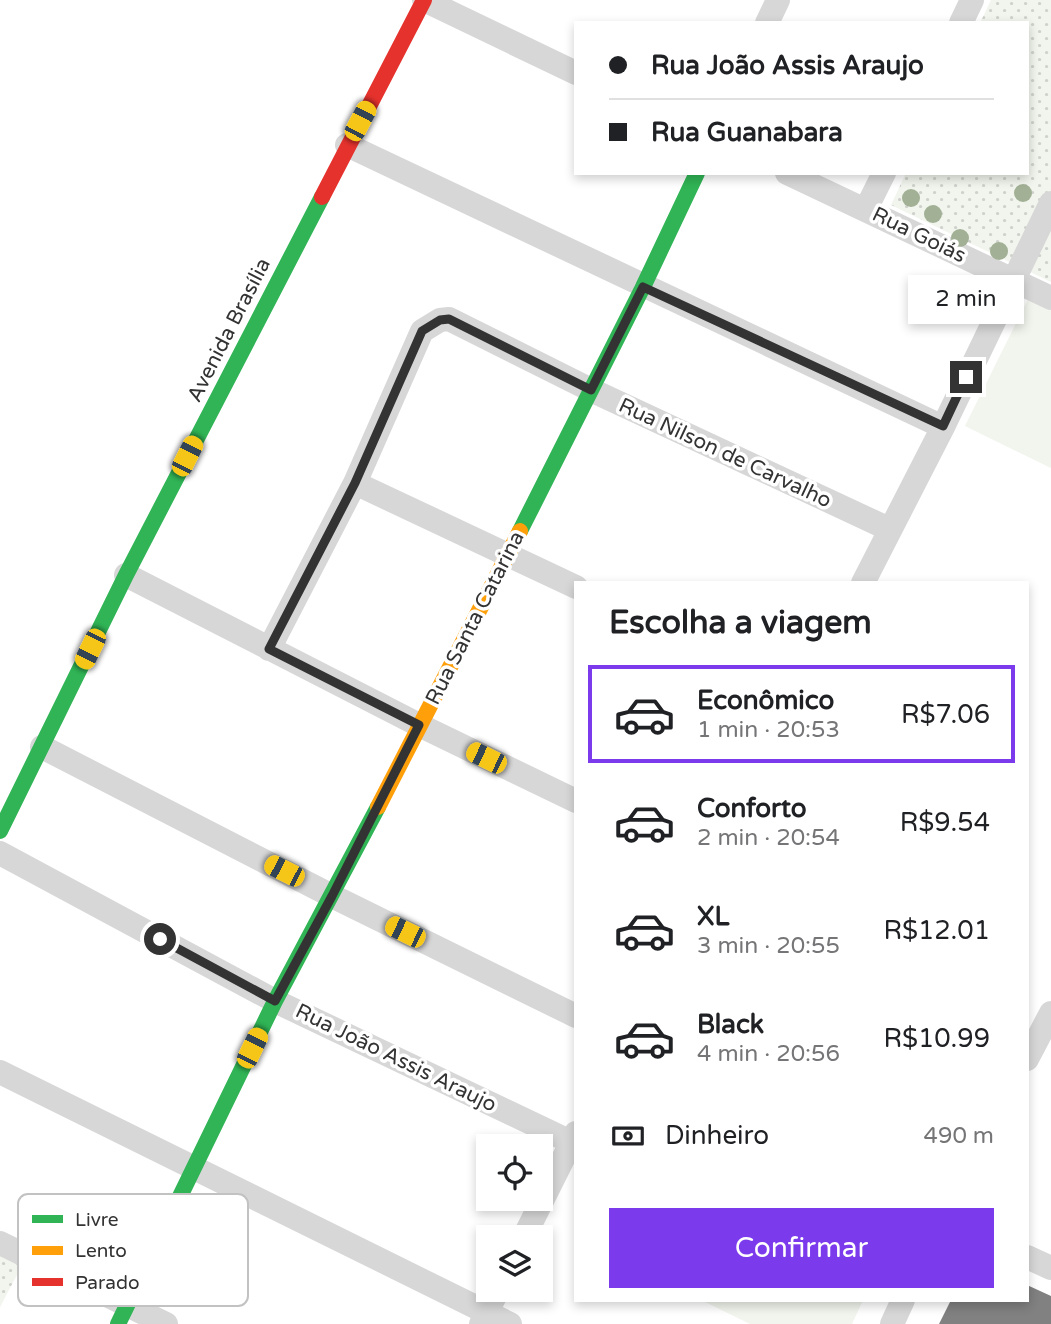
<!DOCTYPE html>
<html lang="pt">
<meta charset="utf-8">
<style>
:root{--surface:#fff;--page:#f2f2f2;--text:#202124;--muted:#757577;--line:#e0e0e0;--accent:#7c3aed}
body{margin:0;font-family:"Varela Round",sans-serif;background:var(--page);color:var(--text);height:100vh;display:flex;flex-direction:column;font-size:26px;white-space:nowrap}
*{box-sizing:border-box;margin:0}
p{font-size:23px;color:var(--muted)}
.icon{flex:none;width:38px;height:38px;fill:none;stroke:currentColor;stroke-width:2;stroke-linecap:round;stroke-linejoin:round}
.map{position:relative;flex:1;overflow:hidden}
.sheet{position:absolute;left:574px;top:581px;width:455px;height:721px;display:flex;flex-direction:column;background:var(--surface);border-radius:0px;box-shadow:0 4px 10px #0003}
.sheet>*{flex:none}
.hud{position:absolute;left:574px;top:21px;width:455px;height:154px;border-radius:0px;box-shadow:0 4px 10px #0003;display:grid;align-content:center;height:154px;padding:0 35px;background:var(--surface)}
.fabs{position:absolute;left:476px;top:1134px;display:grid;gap:14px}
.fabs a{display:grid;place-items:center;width:77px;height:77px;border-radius:0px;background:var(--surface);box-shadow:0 4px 10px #0003;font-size:35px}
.end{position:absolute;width:32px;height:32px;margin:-16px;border:9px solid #333;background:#fff;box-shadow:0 0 0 4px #fff}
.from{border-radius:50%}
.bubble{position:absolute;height:49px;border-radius:0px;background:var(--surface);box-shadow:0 4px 10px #0003;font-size:23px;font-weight:600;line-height:49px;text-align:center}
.car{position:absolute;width:21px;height:42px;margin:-21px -10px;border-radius:9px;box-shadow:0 0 5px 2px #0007;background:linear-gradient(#f5c518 24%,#345 0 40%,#f5c518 0 76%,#345 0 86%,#f5c518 0)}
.hud b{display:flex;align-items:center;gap:24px;height:66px;font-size:26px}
.hud b+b{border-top:2px solid var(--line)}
.hud i{width:18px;height:18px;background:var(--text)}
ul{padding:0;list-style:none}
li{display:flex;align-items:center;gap:21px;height:98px;margin:0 14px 10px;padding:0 21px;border:4px solid transparent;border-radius:0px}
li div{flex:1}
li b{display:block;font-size:26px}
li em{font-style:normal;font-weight:600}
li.current{border-color:var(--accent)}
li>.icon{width:63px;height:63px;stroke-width:1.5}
h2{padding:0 35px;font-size:32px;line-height:84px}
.pay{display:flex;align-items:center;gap:18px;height:77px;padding:0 35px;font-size:26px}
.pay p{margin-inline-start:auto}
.button{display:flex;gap:14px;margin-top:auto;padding:14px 35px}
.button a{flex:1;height:80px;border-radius:0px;background:var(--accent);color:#fff;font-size:28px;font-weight:600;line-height:80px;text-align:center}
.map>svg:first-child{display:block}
.grass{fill:url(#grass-dots)}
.garden{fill:#f1f5ed}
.building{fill:#818181}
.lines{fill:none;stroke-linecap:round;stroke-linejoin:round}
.street{stroke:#d7d7d7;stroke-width:24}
.fast{stroke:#30b455;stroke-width:16}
.slow{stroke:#ff9f0a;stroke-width:16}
.jam{stroke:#e5322d;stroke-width:16}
.tree{fill:#a2b095}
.route{stroke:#333;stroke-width:9}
.labels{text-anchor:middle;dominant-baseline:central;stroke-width:7;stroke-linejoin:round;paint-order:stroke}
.street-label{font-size:21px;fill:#333;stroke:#fff}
.key{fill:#fff;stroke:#c2c2c2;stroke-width:2}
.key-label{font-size:19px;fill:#333}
</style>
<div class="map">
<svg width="1051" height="1324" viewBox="0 0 1051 1324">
<defs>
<pattern id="grass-dots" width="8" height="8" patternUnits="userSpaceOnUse" patternTransform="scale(1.75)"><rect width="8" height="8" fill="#f1f5ed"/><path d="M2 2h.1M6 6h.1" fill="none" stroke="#cfd2cc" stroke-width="1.8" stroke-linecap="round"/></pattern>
</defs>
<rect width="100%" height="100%" fill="#fff"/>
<path class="grass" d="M991 0H1051V282L891 205 906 173H1027V23H980Z
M0 1243 27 1256 0 1307Z"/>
<path class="garden" d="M1029 297 1051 308V468L965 426Z
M701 1300H863L852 1324H750Z"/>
<path class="building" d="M1027 1285 1051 1296V1324H939L951 1300H1027Z"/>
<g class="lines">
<path class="street" d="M424 0 576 73
M767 23 778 0
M961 23 972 0
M347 145 943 427
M787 173 1051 298
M866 209 884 173
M355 483 576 587
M126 575 419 725 576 801
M863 583 943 427 1051 203
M269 649 355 483 422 331 440 320 449 319 591 390 889 529
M42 747 332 896 576 1016
M0 853 275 1001 571 1142
M1027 1059 1051 1013
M0 1072 510 1324
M524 1237 576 1133
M0 1243 166 1324
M1027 1257 1051 1268
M481 1324 498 1290
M892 1324 903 1300"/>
<path class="fast" d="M520 531 643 287 697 173
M0 831 126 575 322 197
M118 1324 275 1001 378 807"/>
<path class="slow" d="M378 807 520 531"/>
<path class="jam" d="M322 197 424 0"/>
</g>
<g class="tree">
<circle cx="1023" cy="193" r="9"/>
<circle cx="911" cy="198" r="9"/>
<circle cx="933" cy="214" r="9"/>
<circle cx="960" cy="238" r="9"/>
<circle cx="999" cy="251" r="9"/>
</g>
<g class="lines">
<path class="route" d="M160 939 275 1001 332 896 419 725 269 649 355 483 422 331 440 320 449 319 591 390 643 287 943 426 966 377"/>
</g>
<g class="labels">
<g class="street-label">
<text transform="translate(919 235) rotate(26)">Rua Goiás</text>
<text transform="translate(229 330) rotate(-63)">Avenida Brasília</text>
<text transform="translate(725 453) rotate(25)">Rua Nilson de Carvalho</text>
<text transform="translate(475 618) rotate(-63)">Rua Santa Catarina</text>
<text transform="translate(396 1058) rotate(26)">Rua João Assis Araujo</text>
</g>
</g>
<rect x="18" y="1194" width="230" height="112" rx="10" class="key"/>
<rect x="32" y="1215" width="31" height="8" fill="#30b455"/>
<rect x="32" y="1246" width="31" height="9" fill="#ff9f0a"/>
<rect x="32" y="1278" width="31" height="8" fill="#e5322d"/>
<g class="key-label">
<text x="75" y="1226">Livre</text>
<text x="75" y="1257">Lento</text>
<text x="75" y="1289">Parado</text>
</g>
</svg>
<div class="fabs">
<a><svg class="icon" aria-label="locate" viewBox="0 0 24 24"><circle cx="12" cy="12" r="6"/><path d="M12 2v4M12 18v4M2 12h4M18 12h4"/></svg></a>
<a><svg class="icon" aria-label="layers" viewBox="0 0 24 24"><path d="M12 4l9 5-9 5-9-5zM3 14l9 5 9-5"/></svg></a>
</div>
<i class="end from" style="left:160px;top:939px"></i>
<i class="end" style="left:966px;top:377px"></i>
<div class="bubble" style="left:908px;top:275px;width:116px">2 min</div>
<i class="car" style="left:360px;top:121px;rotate:28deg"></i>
<i class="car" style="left:187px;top:456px;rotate:27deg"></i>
<i class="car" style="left:90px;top:649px;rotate:206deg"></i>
<i class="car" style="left:486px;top:758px;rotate:296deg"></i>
<i class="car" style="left:284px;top:871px;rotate:297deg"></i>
<i class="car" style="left:405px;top:932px;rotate:296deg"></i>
<i class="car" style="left:252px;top:1048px;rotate:26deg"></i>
<div class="hud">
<b><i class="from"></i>Rua João Assis Araujo</b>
<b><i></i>Rua Guanabara</b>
</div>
<section class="sheet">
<h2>Escolha a viagem</h2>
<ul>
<li class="current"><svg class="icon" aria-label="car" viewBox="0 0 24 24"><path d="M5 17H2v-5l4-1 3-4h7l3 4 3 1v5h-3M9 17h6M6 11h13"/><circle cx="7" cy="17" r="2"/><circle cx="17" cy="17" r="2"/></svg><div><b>Econômico</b><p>1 min · 20:53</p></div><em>R$7.06</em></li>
<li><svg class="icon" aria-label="car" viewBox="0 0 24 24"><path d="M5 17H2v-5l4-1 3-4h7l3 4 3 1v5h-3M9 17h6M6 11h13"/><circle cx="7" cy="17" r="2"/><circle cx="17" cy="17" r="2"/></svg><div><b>Conforto</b><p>2 min · 20:54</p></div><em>R$9.54</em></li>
<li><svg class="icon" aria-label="car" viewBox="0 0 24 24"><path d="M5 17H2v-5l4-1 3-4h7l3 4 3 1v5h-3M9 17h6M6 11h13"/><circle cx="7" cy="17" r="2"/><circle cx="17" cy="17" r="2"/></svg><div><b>XL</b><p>3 min · 20:55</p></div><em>R$12.01</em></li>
<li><svg class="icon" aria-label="car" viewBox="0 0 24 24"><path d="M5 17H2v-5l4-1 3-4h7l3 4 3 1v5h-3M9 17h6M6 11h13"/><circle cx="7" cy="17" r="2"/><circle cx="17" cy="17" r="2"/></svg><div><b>Black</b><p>4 min · 20:56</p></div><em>R$10.99</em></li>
</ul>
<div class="pay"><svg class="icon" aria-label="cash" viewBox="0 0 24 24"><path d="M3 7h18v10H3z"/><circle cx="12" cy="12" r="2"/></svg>Dinheiro<p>490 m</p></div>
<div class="button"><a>Confirmar</a></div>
</section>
</div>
